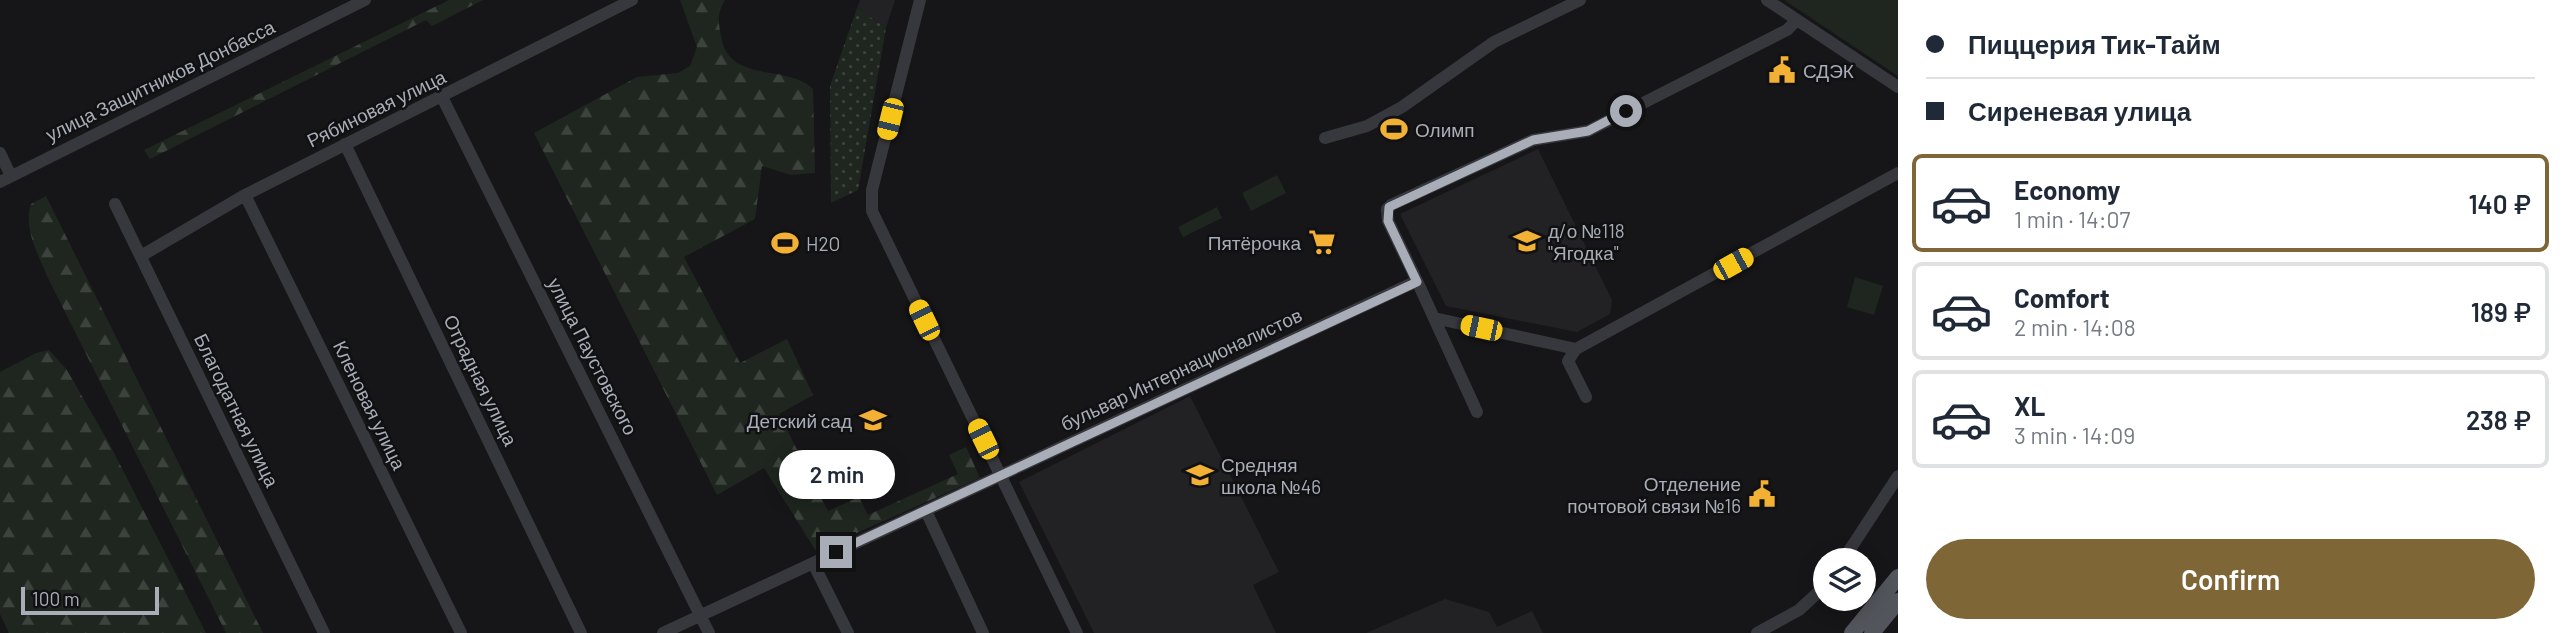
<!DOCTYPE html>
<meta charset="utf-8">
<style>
:root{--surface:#fff;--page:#f6f6f7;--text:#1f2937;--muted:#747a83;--line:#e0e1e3;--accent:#7e6636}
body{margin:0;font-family:Barlow,sans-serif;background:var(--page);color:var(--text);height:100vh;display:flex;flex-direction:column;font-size:26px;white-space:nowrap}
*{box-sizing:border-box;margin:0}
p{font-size:23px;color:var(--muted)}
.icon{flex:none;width:38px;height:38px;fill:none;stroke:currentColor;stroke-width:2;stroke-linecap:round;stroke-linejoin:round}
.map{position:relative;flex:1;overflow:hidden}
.panel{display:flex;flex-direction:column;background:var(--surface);width:665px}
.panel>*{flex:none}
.banner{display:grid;align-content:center;height:154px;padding:0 28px;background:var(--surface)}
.controls{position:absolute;left:1813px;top:548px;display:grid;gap:14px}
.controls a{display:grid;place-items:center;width:63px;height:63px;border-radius:50%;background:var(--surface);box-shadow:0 4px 18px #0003;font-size:35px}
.scale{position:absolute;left:21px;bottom:18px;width:138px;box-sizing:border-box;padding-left:7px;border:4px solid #a8adb8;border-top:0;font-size:19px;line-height:24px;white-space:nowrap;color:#a8adb8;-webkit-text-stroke:5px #111113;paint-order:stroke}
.end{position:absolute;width:32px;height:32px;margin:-16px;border:9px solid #a8adb8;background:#111;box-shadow:0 0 0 4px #111}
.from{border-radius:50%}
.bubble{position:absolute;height:49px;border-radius:24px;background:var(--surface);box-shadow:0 4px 18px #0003;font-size:23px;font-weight:600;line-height:49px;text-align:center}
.car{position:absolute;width:21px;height:42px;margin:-21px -10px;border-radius:9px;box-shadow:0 0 5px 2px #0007;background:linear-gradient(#f5c518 24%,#345 0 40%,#f5c518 0 76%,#345 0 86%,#f5c518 0)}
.banner b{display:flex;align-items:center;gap:24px;height:66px;font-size:26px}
.banner b+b{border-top:2px solid var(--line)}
.banner i{width:18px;height:18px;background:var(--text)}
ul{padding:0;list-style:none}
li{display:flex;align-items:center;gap:21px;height:98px;margin:0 14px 10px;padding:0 14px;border:4px solid var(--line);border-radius:10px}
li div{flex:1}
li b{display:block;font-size:26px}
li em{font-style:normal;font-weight:600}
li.active{border-color:var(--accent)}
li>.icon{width:63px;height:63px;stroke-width:1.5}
.cta{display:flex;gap:14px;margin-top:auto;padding:14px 28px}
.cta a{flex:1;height:80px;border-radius:42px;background:var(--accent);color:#fff;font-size:28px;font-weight:600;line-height:80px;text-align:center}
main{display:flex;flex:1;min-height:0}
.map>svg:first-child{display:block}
.built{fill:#222225}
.grass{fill:url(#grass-dots)}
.forest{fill:url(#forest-firs)}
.park{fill:#1e261f}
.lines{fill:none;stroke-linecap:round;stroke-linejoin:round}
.minor{stroke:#37383d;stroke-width:12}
.major{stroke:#53555c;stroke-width:16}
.route{stroke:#a8adb8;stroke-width:9}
.labels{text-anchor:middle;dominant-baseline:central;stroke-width:5;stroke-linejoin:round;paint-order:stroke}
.poi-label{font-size:19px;fill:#a8adb8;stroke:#111113;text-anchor:start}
.street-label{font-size:19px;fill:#a8adb8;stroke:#111113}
</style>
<main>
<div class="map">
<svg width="1898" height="633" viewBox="0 0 1898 633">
<defs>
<pattern id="grass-dots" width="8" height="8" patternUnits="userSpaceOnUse" patternTransform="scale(1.75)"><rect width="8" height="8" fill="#1e261f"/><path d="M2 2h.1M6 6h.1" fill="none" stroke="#3c433d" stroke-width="1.8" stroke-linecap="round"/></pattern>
<pattern id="forest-firs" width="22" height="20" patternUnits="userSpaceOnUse" patternTransform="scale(1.75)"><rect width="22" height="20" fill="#1e261f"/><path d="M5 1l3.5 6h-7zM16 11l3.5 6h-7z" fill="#3c433d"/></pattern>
</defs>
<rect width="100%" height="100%" fill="#161618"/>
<path class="built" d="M860 0H895L886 28 857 8Z
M1538 149 1612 300 1610 314 1577 332 1446 306 1400 214Z
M1190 396 1279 572 1253 585 1276 633H1094L1019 482Z
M1445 599 1489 612 1497 627 1532 611 1543 633H1366Z"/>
<path class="grass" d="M857 8 886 28 858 190 831 203 830 86Z"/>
<path class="forest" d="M449 0H483L432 26 426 20 150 159 144 150Z
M680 0H725C717 14 718 20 721 36 729 85 787 63 813 89L815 173 791 175 762 166 755 219 684 257 740 363 787 339 813 395 779 414 828 511 859 497 868 515 958 474 949 455 966 447 980 478 816 551 764 468 717 495 534 133 637 77 678 73 690 66 697 47Z
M46 196 263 633H226L48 278C38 254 23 229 31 204Z
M49 350 67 370 110 445 206 633H9L0 614V372L36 353Z"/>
<path class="park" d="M1784 0H1898V76Z
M1277 175 1286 193 1251 211 1242 193Z
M1217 207 1222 218 1183 237 1178 227Z
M1855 277 1883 286 1874 315 1847 307Z"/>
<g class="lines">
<path class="minor" d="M920 0 872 190V211L1077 633
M1767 0 1898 87
M442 97 709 633
M1325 138 1367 126 1402 107 1494 42 1580 0
M345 144 581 633
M0 153 11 176
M0 182 365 0
M245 195 461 633
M115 204 324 633
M141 256 245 195 632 0
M1417 281 1388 221 1387 209 1391 205 1533 140 1588 131 1787 30 1797 20
M1434 318 1576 349 1898 173
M1576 349 1568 361 1586 397
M926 511 983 633
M1843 560 1898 476
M813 563 848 633
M663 633 1417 281 1477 412
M1757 633 1799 610 1825 586"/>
<path class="major" d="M1852 633 1898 577
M1872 633 1898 601"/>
</g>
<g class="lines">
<path class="route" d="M836 552 1417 282 1388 221 1389 207 1533 140 1588 131 1626 111"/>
</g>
<defs>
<symbol id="civic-bare" viewBox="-9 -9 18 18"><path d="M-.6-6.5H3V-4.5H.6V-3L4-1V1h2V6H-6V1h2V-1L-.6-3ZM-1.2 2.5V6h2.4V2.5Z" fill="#f2b134" stroke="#111113" stroke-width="2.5" paint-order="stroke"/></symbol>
<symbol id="stadium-bare" viewBox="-9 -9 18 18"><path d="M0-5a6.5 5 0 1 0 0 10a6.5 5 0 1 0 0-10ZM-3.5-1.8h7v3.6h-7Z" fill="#f2b134" stroke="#111113" stroke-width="2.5" paint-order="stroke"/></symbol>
<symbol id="school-bare" viewBox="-9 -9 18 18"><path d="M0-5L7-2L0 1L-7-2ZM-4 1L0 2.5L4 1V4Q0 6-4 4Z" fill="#f2b134" stroke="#111113" stroke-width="2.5" paint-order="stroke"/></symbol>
<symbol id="supermarket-bare" viewBox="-9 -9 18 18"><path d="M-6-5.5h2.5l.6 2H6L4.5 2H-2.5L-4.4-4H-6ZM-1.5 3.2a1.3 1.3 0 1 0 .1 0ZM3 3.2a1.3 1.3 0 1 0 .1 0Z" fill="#f2b134" stroke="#111113" stroke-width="2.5" paint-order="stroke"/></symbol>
</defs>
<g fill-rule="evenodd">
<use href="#civic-bare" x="1763" y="51" width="38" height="38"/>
<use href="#stadium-bare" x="1375" y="110" width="38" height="38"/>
<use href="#school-bare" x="1508" y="222" width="38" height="38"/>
<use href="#supermarket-bare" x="1303" y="223" width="38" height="38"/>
<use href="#stadium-bare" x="766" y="224" width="38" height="38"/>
<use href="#school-bare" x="854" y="401" width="38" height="38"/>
<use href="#school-bare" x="1181" y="456" width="38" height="38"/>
<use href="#civic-bare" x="1743" y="475" width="38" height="38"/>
</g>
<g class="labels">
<g class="poi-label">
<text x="1803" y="70">СДЭК</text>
<text x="1415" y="129">Олимп</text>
<text x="1548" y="230">д/о №118<tspan x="1548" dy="22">"Ягодка"</tspan></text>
<text x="1301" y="242" text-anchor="end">Пятёрочка</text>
<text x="806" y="243">H2O</text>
<text x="852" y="420" text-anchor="end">Детский сад</text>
<text x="1221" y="464">Средняя<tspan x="1221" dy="22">школа №46</tspan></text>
<text x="1741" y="483" text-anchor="end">Отделение<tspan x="1741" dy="22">почтовой связи №16</tspan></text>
</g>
<g class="street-label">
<text transform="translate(160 80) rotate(-26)">улица Защитников Донбасса</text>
<text transform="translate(376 108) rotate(-26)">Рябиновая улица</text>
<text transform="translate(593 356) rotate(63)">улица Паустовского</text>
<text transform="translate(1181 369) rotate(-25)">бульвар Интернационалистов</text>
<text transform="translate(481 380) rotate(64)">Отрадная улица</text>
<text transform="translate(370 405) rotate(64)">Кленовая улица</text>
<text transform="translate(237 410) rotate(64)">Благодатная улица</text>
</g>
</g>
</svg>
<div class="controls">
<a><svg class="icon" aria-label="layers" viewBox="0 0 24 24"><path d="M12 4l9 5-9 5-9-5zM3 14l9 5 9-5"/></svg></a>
</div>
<div class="scale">100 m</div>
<i class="end from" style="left:1626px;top:111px"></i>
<i class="end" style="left:836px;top:552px"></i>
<div class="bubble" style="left:779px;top:450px;width:116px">2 min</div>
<i class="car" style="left:890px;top:119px;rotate:194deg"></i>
<i class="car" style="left:1733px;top:264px;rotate:61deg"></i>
<i class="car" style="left:924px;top:320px;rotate:334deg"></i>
<i class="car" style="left:1481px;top:328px;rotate:282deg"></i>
<i class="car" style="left:983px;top:439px;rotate:334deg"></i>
</div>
<section class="panel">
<div class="banner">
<b><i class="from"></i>Пиццерия Тик-Тайм</b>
<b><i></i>Сиреневая улица</b>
</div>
<ul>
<li class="active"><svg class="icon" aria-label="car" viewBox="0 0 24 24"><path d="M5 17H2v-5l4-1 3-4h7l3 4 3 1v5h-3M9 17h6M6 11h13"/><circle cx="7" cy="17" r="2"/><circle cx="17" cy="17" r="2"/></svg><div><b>Economy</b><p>1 min · 14:07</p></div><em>140 ₽</em></li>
<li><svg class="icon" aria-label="car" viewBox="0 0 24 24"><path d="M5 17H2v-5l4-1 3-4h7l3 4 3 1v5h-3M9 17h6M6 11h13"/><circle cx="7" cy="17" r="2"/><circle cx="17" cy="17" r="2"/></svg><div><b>Comfort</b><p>2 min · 14:08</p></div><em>189 ₽</em></li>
<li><svg class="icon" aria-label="car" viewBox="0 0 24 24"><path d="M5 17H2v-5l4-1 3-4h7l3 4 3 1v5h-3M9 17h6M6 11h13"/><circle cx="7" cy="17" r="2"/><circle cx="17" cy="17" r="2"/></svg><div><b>XL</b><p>3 min · 14:09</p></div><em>238 ₽</em></li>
</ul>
<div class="cta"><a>Confirm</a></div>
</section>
</main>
